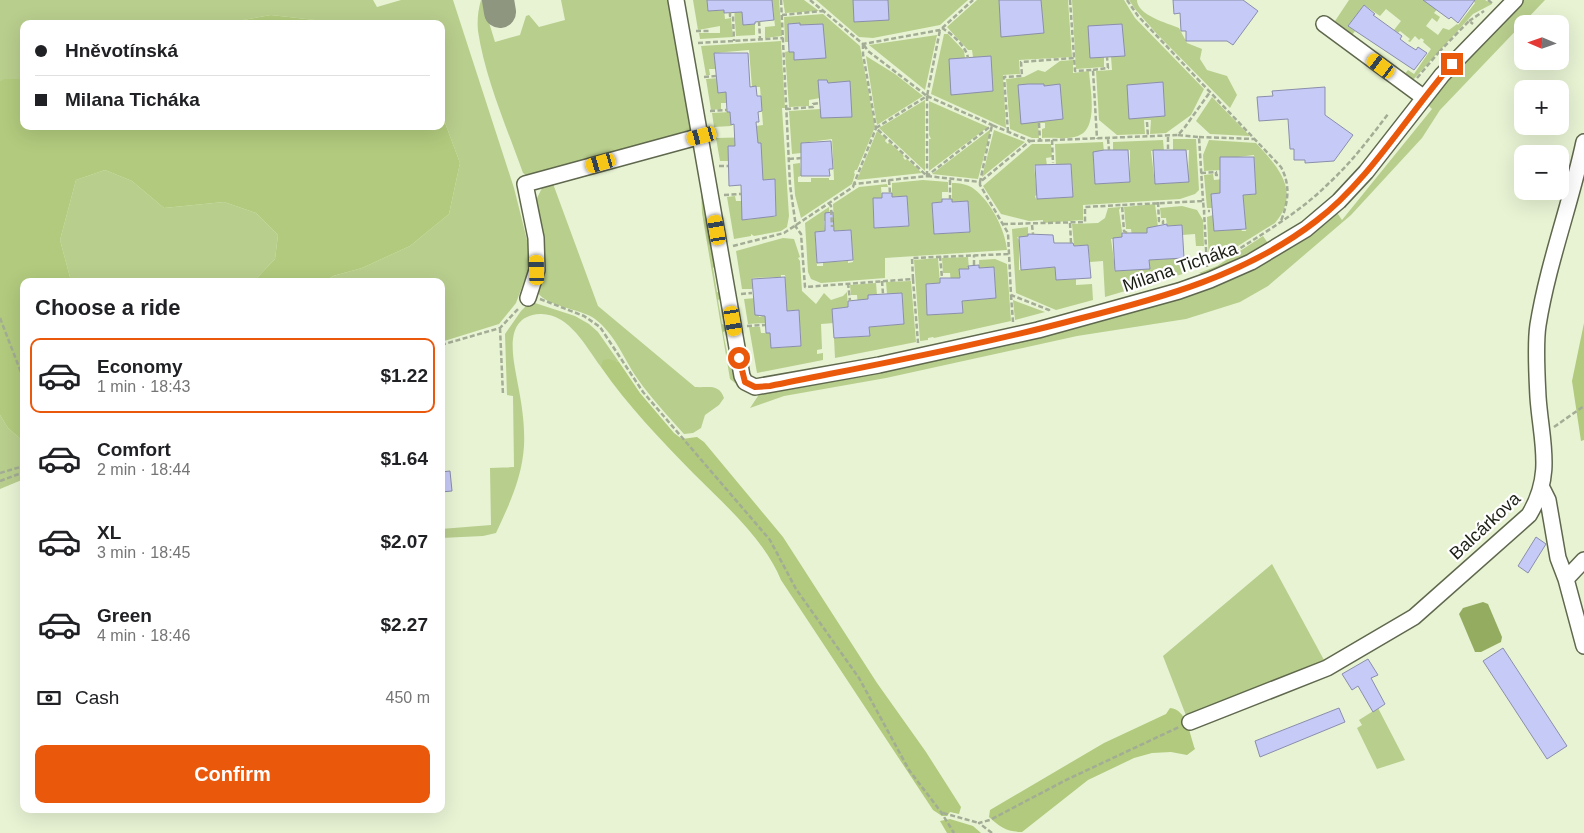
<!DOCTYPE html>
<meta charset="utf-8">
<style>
:root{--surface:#fff;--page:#f2f2f2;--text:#202124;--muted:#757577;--line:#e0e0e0;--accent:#ea580c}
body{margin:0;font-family:Helvetica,sans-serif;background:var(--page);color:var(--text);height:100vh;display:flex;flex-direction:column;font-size:19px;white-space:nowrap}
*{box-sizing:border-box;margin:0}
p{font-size:16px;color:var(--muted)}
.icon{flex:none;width:28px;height:28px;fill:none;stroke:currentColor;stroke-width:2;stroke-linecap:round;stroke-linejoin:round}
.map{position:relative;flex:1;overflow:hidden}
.side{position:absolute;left:20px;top:278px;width:425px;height:535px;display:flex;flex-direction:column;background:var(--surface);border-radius:10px;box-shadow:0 5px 20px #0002}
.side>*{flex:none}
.banner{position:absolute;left:20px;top:20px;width:425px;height:110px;border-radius:10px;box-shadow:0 5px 20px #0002;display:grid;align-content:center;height:110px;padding:0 15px;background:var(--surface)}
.needle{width:32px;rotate:272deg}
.tools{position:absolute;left:1514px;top:15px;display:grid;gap:10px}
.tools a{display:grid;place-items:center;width:55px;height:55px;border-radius:10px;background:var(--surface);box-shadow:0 5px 20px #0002;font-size:25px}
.end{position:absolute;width:22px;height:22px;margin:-11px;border:6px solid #ea580c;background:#fff;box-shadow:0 0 0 2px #fff}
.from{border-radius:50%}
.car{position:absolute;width:15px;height:30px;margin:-15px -8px;border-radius:6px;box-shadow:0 0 4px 1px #0007;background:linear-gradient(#f5c518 24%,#345 0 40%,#f5c518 0 76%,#345 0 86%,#f5c518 0)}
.banner b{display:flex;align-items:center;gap:18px;height:48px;font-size:19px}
.banner b+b{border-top:1px solid var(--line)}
.banner i{width:12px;height:12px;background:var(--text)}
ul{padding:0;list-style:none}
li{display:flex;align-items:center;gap:15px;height:75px;margin:0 10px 8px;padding:0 5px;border:2px solid transparent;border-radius:10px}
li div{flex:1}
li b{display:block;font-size:19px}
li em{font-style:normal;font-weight:800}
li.on{border-color:var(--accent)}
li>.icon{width:45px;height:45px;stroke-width:1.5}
h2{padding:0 15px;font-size:22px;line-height:60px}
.pay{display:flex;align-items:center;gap:12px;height:55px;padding:0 15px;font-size:19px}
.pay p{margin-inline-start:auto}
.primary-button{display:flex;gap:10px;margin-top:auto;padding:10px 15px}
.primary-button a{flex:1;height:58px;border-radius:10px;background:var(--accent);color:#fff;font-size:20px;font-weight:800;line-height:58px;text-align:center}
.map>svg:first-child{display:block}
.green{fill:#b8ce8d}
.forest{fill:#b1ca7d}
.water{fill:#94ac60}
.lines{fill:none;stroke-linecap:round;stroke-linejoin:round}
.taxiway{stroke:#8e967f;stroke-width:32}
.building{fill:#c6caf7;stroke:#8b8eab}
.minor-casing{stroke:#5f684d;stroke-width:18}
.path{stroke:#a3ac94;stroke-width:2.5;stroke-dasharray:5 2.5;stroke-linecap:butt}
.minor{stroke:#fff;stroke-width:15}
.route{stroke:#ea580c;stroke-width:6}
.labels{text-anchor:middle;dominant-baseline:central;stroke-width:4.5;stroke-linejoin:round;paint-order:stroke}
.street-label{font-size:18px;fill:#1a1e13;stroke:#fff}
</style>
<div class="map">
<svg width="1584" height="833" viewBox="0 0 1584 833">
<rect width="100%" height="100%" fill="#e8f3d4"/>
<path class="green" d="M0 0H373L377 7 401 0H453L514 188 532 260 516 303 499 324 441 342V281H326L333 276 362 268 410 246 449 214 460 163 441 112V24H324L315 20 271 15 220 24H24V79L0 81Z
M481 0H491L495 13 487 16 495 42 520 35 526 16 529 15 539 27 565 20 561 0H670L692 129 691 132 529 177 523 173C507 128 485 78 478 31 477 21 478 10 481 0Z
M693 0H707L708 11 724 10 725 19 731 18 733 37 700 39 699 33H720V26L698 30Z
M772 0H779L782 36 765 38V27L775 26Z
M783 0H804L819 11 785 13Z
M816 0H968L940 25 873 38 859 37Z
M977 0H1068L1072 57 1019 60 1020 74 1003 75 1006 128 931 94 944 34H948L964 51 965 58 973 57 972 50H968L947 27Z
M1072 0H1124L1135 18 1204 89 1191 115 1166 133 1150 134 1151 120H1144L1145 134 1117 135 1099 120 1096 71 1112 70 1111 57H1104V67L1076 69Z
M1129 0H1137C1137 15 1167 23 1179 28L1187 43 1202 49 1200 59 1207 70 1227 76 1237 95 1230 108 1157 34 1135 9Z
M1349 0H1423L1438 8 1434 13 1440 17 1437 22 1432 18 1426 26 1438 35 1443 28 1449 30 1457 24 1458 25 1475 3 1473 0H1485L1492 4 1473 14 1413 80 1403 76 1408 70 1414 74 1431 49 1423 42 1424 40 1421 38 1419 40 1415 36 1410 42 1408 41 1410 39 1400 31 1398 33 1394 30 1401 21 1386 9 1380 16 1364 5 1348 26 1355 31 1350 38 1348 35V31L1335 21Z
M1523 0H1545L1440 110 1422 138 1351 215 1268 286 1240 302 1186 319 1077 336 886 378 784 396 750 408 760 393 1158 303 1336 211 1342 220 1432 109 1426 103 1455 69Z
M734 7H742L743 25 755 24V35L736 36Z
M823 14 860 46 875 127 857 170H855L854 173 855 174 852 184 801 218 795 195 793 164 800 163 801 176 798 177V182H811V178H829V180H834L832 139 801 143V153L792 154 789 111 820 109V98L809 100V106L789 107 785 52 789 51 788 42H785L784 17Z
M937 35 925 90 869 45Z
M781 41 785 108H782L789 216 787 227 781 231 754 236 751 234V236L734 239 727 197 735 196 736 201H743L744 216H742V220L753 219V217H776L775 180H763L756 147 728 146 730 161H720L716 138 757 137 756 126 763 125 760 87H752L749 50 714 53 716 69H709L710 75H706L701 46Z
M866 56 895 74 923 96 877 125Z
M1073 60V73L1089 71C1090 88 1099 129 1078 136 1068 140 1052 137 1042 138V129L1045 128V123H1038L1039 138H1032L1010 129 1006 79 1024 77 1038 70 1045 72 1060 61Z
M719 78 718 93 727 90 728 103H721V109L711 110 706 79Z
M1212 97 1250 136 1210 134 1196 121Z
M925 100V171L879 128Z
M929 101 988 127 929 171V139H931L929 135Z
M730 112 731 126 714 127 712 113Z
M991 129 978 179 932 174Z
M994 130 1025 142 982 177Z
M877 131 886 139 885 141 888 144 889 142 904 156 903 157 905 160 907 159 922 173 857 180Z
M1173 139H1196L1199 190 1195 194 1180 199 1083 205V220L1043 223V220L1029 221 1001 214 983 186 1032 144H1051L1052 157 1046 158 1047 166 1034 165 1037 195 1035 196 1036 199 1073 197 1071 164 1056 167 1055 144 1103 142 1104 152 1093 153 1095 184 1130 182V150L1113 153V142L1163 140 1164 151H1151L1155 184 1188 182 1189 150 1173 152Z
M1209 140 1256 143C1277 166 1302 191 1275 223L1209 264 1207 217 1213 215 1214 231 1241 229 1242 231H1246L1243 195 1256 194 1254 155 1230 158 1229 157H1220L1222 170 1204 171 1203 155Z
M105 170 132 181 164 208 224 202 256 213 278 235 275 259 254 281H71L60 240 76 180Z
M1213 174 1214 180 1223 179 1224 193 1211 194 1212 208H1207L1204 175Z
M923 180 948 182V192H942V202L932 203 934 234 970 232 968 201 952 202V183C959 183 968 184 974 189 991 202 1005 229 1007 250L885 258V278L821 283 811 279 808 272 805 223 829 207 830 221H824L825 231 815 232 817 266H823V262L848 261V263L853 262 851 230 834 231 833 204 859 187 887 184 888 187H881L882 198 873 199 874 228 909 226 907 196 892 197V183Z
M552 181 598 306 695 387C708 388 719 383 724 398L719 405 705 415 701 428 693 433 684 434C668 416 651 398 637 378 624 359 615 334 595 319 581 308 542 307 536 289L535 202 542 188Z
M704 190 717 265 713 268 717 292 722 293V298L718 300 722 324 727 326 728 330 723 332 728 357 733 359 735 383 730 379 702 213 701 191Z
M1155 204 1158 227 1147 228V236L1132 237 1131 229H1126L1124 207Z
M1182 206 1197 210 1203 220 1204 246H1196L1195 234 1182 235 1181 225 1167 226 1166 218H1161L1160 208Z
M1121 207 1119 210 1123 239H1111L1115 268 1114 271 1150 269 1149 260 1184 258 1186 273 1105 297 1103 261 1090 262 1088 245 1074 246 1072 224 1098 223 1105 218 1108 208Z
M1028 227V238L1017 237 1019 240V270L1055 267 1056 280 1076 279V285L1092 284 1093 300 1056 310 1016 293 1012 229Z
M1263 236 1270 246 1204 275 1199 273 1217 266Z
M783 238 794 239 800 257 798 258 800 261 802 291 816 304 824 293 831 300 843 296 847 292 848 307 833 309 834 323 821 324 822 349 817 350V354L823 353V360L757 373 749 327H760L761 333H770L772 348 801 346 799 310 787 311 785 275H781V277L752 278 753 289H742L736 251Z
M968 257 969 269H959L960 283H951L950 273H943L942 258Z
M938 258 940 283 926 284 927 315 962 313V301L996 298 994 267 979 268V260L995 259 1007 264 1011 321 934 338 933 337 928 338V340L920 341 914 260Z
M911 281 916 342 835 358 834 338 870 336 869 327 904 324 902 293 887 294 886 282Z
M876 283 877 295 868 296V307H858L857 295H851L850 285Z
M756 298 759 317 769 314 765 323 748 324 744 299Z
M1013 300 1045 312 1015 320Z
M535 303 575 316 589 324 598 332 619 362 615 361 601 367C586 347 569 313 540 314 501 316 514 361 518 385 522 405 525 426 524 446 522 478 509 505 496 533L483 536 441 538V529L491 525 490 468 514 467 513 396 507 395 505 334 521 311 528 304Z
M0 415 8 428 24 442V479L0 489Z
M1272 564 1324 660 1187 718 1163 656Z
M1378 708 1405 760 1377 769 1357 728 1362 725 1359 720Z"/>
<path class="forest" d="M271 15 315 20 324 24H220Z
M5 79H24V126H441V112L460 163 449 214 410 246 362 268 333 276 326 281H254L275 259 278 235 256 213 224 202 164 208 132 181 105 170 76 180 60 240 71 281H24V442L8 428 0 415V81Z
M1584 323V440L1581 441 1572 381Z
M609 359 619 362 640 393 674 433 682 439 697 437 704 442 783 537 877 683 926 752 961 807 959 814 950 812 947 816H942L933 810 781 580C764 539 726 506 694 474 661 440 628 406 601 367L603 360Z
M1170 708C1187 709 1190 736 1195 749L1187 755 1171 752 1152 753 1134 758 1088 780 1022 832C1007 832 1000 827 989 817L990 810 1104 743 1166 714Z
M950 819 973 826 981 833H947L940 821Z"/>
<path class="water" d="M1483 602 1488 604 1502 637 1501 642 1481 652H1475L1459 614 1463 608Z"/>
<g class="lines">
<path class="taxiway" d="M498 0 500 12"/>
</g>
<path class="building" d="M707 0H772L774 20 755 22V24L743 25 742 12 724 13V10L708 11Z
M853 0H888L889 20 854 22Z
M999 0H1041L1044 33 1001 37Z
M1173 0H1243L1258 11 1233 45 1227 41H1186V31H1181L1180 13 1174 14Z
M1423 0H1475L1458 23 1451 17 1449 19Z
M1364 5 1375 14 1373 15 1402 36 1400 39 1408 45 1416 50 1418 47 1427 53 1414 70 1348 26Z
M800 23V25L823 24 826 58 794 60V52H789L788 24Z
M1122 24 1125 56 1090 58 1088 26Z
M714 53H748L750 87 756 86 757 96H761L762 111 758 112 759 122H756L758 143H761L763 180 775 179 776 216 742 220 741 185 729 186 728 146H735L734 124 731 125 730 112H727L726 92 718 93Z
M991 56 993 91 951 95 949 59Z
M818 80H827L828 83 850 81 852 117 821 118Z
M1163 82 1165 116 1129 119 1127 85Z
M1028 84H1044V86L1060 84 1063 119 1021 124 1018 85Z
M1325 87V115L1353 135 1334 161 1305 163V160H1294V149H1290L1288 119 1259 121 1257 97 1273 96 1272 91Z
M831 141 833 169H829L830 176H801V143Z
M1104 150H1128L1130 182 1095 184 1093 152Z
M1153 150H1186L1189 182 1155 184Z
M1220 157H1254L1256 194 1243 195 1246 229 1214 231 1211 194 1220 193Z
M1071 164 1073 197 1037 199 1035 165Z
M882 193H892V197L907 196 909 226 874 228 873 198H882Z
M942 199H952V202L968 201 970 232 934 234 932 203 942 202Z
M833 212 834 231 851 230 853 260 817 263 815 232 825 231V213Z
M1167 224V226L1182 225 1184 258 1149 260 1150 269 1115 271 1113 238 1122 237V233H1147V228Z
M1028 234 1053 235 1054 243H1073L1074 246 1088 245 1091 278 1056 280 1055 267 1021 270 1019 237 1028 236Z
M979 265V268L994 267 996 298 962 301 963 313 927 315 926 284 940 283V278H960L959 269H969L968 266Z
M785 277 787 311 799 310 801 346 771 348 770 333H766L765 316 755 315 752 279Z
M902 293 904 324 869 327 870 336 834 338 832 309 848 307V301L868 299V295Z
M450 471 452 491 441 492V472Z
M1536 537 1546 544 1528 573 1518 566Z
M1503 648 1567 746 1547 759 1483 661Z
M1368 659 1378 675 1371 678 1385 704 1373 712 1358 686 1352 690 1342 674Z
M1339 708 1345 722 1260 757 1255 741Z"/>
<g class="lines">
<defs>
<path id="minor" d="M676 0 742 376 745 382 755 387 879 365 1038 330 1179 291 1210 280 1251 262 1306 229 1339 201 1366 172 1442 75 1515 0
M1324 24 1423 97
M528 298 537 270 536 238 525 184 701 136
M1542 488 1548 500 1558 558 1566 579 1584 560
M1566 579 1584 646
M1190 722 1327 668 1414 617 1529 515C1554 474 1541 441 1538 397 1537 377 1535 344 1538 325 1548 263 1571 203 1584 142"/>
</defs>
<use href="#minor" class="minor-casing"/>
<path class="path" d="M781 0 790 185 796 227 801 234 805 287 913 279 918 343
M810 0 863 44 940 30 973 0
M1070 0 1075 71 1093 70 1097 139
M1127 0 1138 16 1281 167C1291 186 1288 202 1281 221
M1488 0 1493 4
M730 12V16H733L734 41
M782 15 823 11
M759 21 760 39
M1469 21 1484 11
M942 28C952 34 966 46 968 58
M696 31H710
M698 43 783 38
M863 44V54L876 128 854 184 927 176 992 125 927 96
M864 45 868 51 927 96 940 30
M1439 52 1469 21 1473 24
M1093 70 1108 68 1107 57
M704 77 716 76
M1417 78 1439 52 1443 56
M927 96V176L876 128Z
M786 109 813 107V104L820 103
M710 111 727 110
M1147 122 1148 137
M1039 123 1040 141
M1008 132 1004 77 1022 76 1021 62 1074 58
M1178 135 1199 137 1203 201
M1168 137V149
M1199 137 1254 139
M1108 139 1109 150
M1052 140 1053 163
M1030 141 1178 135 1185 127 1210 92
M789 159 802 158
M719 166H728
M1201 173 1216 172V175H1219
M927 176 980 182 992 125 1030 141 980 182V185L1008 233 1011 295 1049 310 1051 313
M889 180 890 193
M950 180V199
M724 195 741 194
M1158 202 1159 221H1163V224
M829 203 831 206 832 227
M1070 223 1071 243
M1003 224 1085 222V207L1122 205
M1032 225 1033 234
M1127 233 1124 231 1122 205 1203 201 1204 211
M733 246 784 233 853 187 854 184
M940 256 942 278
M1228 256C1262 234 1299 213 1328 184 1351 163 1369 139 1388 114
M974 265V255
M1207 267 1204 211H1210
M913 279 912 258 1009 254
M882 281 883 294
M848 283 850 301
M741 294 752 293
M1011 295 1013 322
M540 299 584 316 600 327 643 392 770 540 796 589 859 678 909 770 941 812 954 833
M0 318 24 380
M747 326 765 325
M500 328 503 395
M441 345 500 328 519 308
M1554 427 1584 406
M0 473 24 466
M0 481 24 472
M943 813 979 823
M992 833 979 823 990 820 1066 780 1179 727"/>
<use href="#minor" class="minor"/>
</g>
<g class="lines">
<path class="route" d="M739 358 745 382 755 387 770 386C873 365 976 346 1078 319 1162 298 1246 275 1316 221 1368 182 1409 113 1452 64"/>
</g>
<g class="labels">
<g class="street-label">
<text transform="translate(1180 267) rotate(-19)">Milana Ticháka</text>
<text transform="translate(1485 526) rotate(-43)">Balcárkova</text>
</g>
</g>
</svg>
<div class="tools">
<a><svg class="needle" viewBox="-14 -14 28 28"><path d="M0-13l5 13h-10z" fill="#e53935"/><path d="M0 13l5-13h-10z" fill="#757577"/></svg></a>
<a>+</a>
<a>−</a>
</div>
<i class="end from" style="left:739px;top:358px"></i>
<i class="end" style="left:1452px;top:64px"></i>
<i class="car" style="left:1381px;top:66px;rotate:307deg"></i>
<i class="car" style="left:702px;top:136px;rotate:255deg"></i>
<i class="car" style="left:601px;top:163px;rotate:254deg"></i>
<i class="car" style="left:717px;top:230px;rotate:350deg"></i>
<i class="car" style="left:537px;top:270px;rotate:359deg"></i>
<i class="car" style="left:733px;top:321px;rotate:170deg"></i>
<div class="banner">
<b><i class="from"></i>Hněvotínská</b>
<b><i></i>Milana Ticháka</b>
</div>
<section class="side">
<h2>Choose a ride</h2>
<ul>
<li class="on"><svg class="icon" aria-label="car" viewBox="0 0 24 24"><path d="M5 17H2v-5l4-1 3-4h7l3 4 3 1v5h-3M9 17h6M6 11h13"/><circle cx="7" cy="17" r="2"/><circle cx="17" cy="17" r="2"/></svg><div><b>Economy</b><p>1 min · 18:43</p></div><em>$1.22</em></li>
<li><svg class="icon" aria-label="car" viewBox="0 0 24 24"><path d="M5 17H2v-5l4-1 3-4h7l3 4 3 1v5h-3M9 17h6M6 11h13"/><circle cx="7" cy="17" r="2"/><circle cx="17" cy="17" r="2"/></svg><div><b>Comfort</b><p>2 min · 18:44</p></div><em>$1.64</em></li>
<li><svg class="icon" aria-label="car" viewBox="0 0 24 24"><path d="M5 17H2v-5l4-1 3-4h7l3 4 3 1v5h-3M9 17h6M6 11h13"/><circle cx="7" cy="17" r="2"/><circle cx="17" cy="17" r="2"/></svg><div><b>XL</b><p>3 min · 18:45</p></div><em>$2.07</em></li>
<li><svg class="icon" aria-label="car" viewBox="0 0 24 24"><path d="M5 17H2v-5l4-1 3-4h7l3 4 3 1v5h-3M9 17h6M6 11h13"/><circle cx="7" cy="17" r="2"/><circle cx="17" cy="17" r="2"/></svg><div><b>Green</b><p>4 min · 18:46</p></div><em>$2.27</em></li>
</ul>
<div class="pay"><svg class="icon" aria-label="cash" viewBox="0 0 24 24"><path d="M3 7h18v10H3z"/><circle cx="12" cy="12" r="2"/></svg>Cash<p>450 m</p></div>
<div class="primary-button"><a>Confirm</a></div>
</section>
</div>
